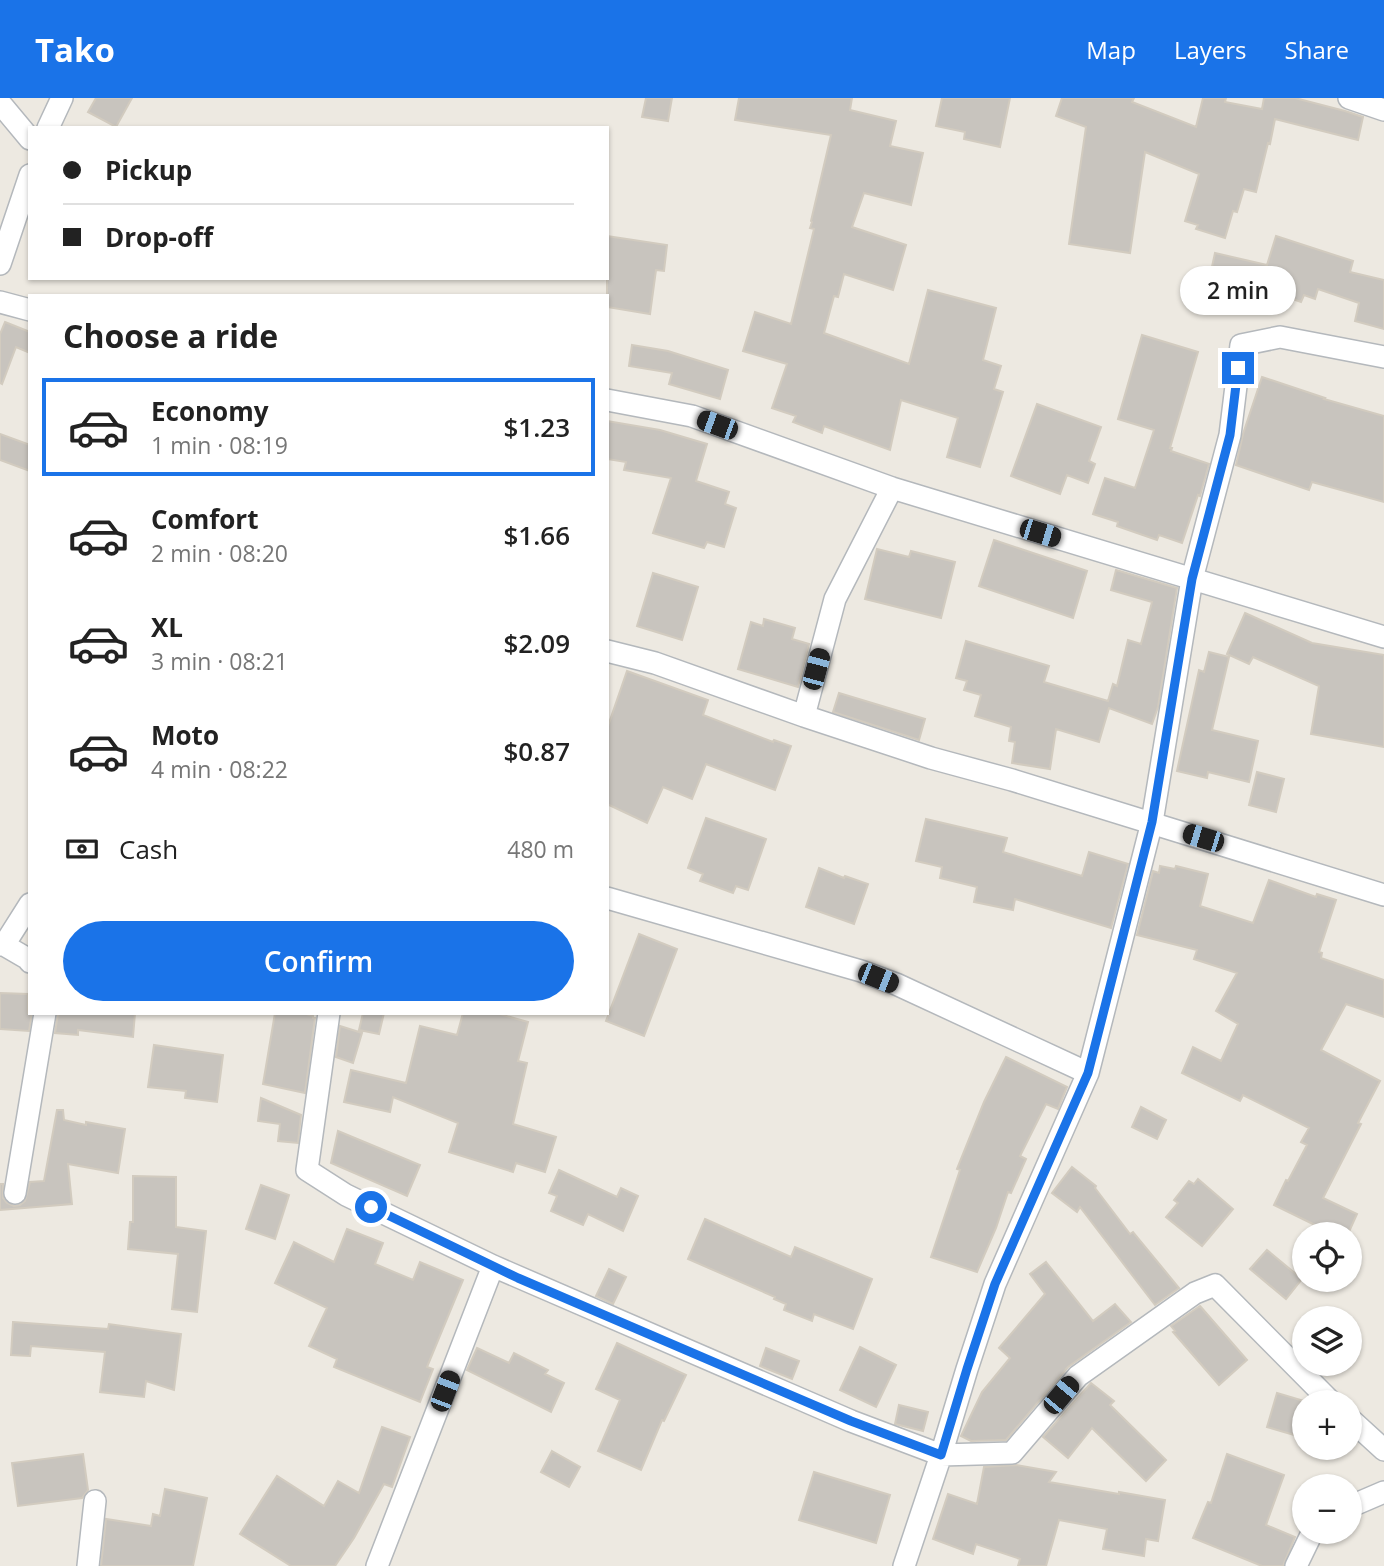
<!DOCTYPE html>
<meta charset="utf-8">
<style>
:root{--surface:#fff;--page:#f6f6f6;--text:#222;--muted:#767676;--line:#e0e0e0;--accent:#1a73e8}
body{margin:0;font-family:"Open Sans",sans-serif;background:var(--page);color:var(--text);height:100vh;display:flex;flex-direction:column;font-size:26px;white-space:nowrap}
*{box-sizing:border-box;margin:0}
p{font-size:23px;color:var(--muted)}
.icon{flex:none;width:38px;height:38px;fill:none;stroke:currentColor;stroke-width:2;stroke-linecap:round;stroke-linejoin:round}
.map{position:relative;flex:1;overflow:hidden}
.panel{position:absolute;left:28px;top:196px;width:581px;height:721px;display:flex;flex-direction:column;background:var(--surface);border-radius:0px;box-shadow:0 2px 5px #0004}
.panel>*{flex:none}
.guide{position:absolute;left:28px;top:28px;width:581px;height:154px;border-radius:0px;box-shadow:0 2px 5px #0004;display:grid;align-content:center;height:154px;padding:0 35px;background:var(--surface)}
.fabs{position:absolute;left:1292px;top:1124px;display:grid;gap:14px}
.fabs a{display:grid;place-items:center;width:70px;height:70px;border-radius:50%;background:var(--surface);box-shadow:0 2px 5px #0004;font-size:35px}
.end{position:absolute;width:32px;height:32px;margin:-16px;border:9px solid #1a73e8;background:#fff;box-shadow:0 0 0 4px #fff}
.from{border-radius:50%}
.bubble{position:absolute;height:49px;border-radius:24px;background:var(--surface);box-shadow:0 2px 5px #0004;font-size:23px;font-weight:600;line-height:49px;text-align:center}
.car{position:absolute;width:21px;height:42px;margin:-21px -10px;border-radius:9px;box-shadow:0 0 5px 2px #0007;background:linear-gradient(#222 24%,#8ab4d8 0 40%,#222 0 76%,#8ab4d8 0 86%,#222 0)}
.guide b{display:flex;align-items:center;gap:24px;height:66px;font-size:26px}
.guide b+b{border-top:2px solid var(--line)}
.guide i{width:18px;height:18px;background:var(--text)}
ul{padding:0;list-style:none}
li{display:flex;align-items:center;gap:21px;height:98px;margin:0 14px 10px;padding:0 21px;border:4px solid transparent;border-radius:0px}
li div{flex:1}
li b{display:block;font-size:26px}
li em{font-style:normal;font-weight:600}
li.current{border-color:var(--accent)}
li>.icon{width:63px;height:63px;stroke-width:1.5}
h2{padding:0 35px;font-size:32px;line-height:84px}
.pay{display:flex;align-items:center;gap:18px;height:77px;padding:0 35px;font-size:26px}
.pay p{margin-inline-start:auto}
.primary-button{display:flex;gap:14px;margin-top:auto;padding:14px 35px}
.primary-button a{flex:1;height:80px;border-radius:42px;background:var(--accent);color:#fff;font-size:28px;font-weight:600;line-height:80px;text-align:center}
header{display:flex;align-items:center;gap:42px;box-sizing:border-box;height:98px;padding:0 35px;background:var(--accent);color:#fff}
header strong{font-size:33px}
nav{display:flex;gap:38px;margin-inline-start:auto;font-size:24px}
.map>svg:first-child{display:block}
.building{fill:#c8c4be;stroke:#d2cbbf;stroke-width:2}
.lines{fill:none;stroke-linecap:round;stroke-linejoin:round}
.minor-casing{stroke:#b4b8bc;stroke-width:24}
.minor{stroke:#fff;stroke-width:21}
.route{stroke:#1a73e8;stroke-width:9}
</style>
<header>
<strong>Tako</strong>
<nav><a>Map</a><a>Layers</a><a>Share</a></nav>
</header>
<div class="map">
<svg width="1384" height="1468" viewBox="0 0 1384 1468">
<rect width="100%" height="100%" fill="#ede9e1"/>
<path class="building" d="M96 0H132L116 29 88 14Z
M646 0H672L668 23 642 19Z
M739 0H852L850 12 896 23 890 48 923 55 911 107 864 95 852 129 906 147 893 192 844 176 838 199 834 198 824 235 909 266 928 192 996 210 983 262 1001 268 994 291 1003 294 980 369 947 359 958 320 901 302 890 352 824 328 822 335 793 324 796 318 772 310 787 266 743 253 755 214 791 226 814 131 810 130 812 124 811 123 831 37 735 22Z
M942 0H1010L1000 49 964 41 965 34 936 28Z
M1062 0H1134L1132 4 1196 29 1203 0H1226L1225 4 1262 11 1264 0H1295L1345 13 1363 19 1358 42 1275 21 1270 46 1268 45 1256 94 1244 91 1237 114 1233 113 1225 140 1196 131 1198 127 1185 123 1199 76 1145 54 1130 155 1069 146 1086 29 1056 18Z
M607 138 667 147 664 173 656 172 650 216 607 209Z
M1276 138 1353 163 1350 174 1384 182V231L1355 223 1359 205 1318 191 1315 201 1304 197 1301 204 1241 183 1234 212 1204 205 1215 155 1267 167Z
M5 224 30 234V255L16 249 2 286 0 285V236Z
M1142 237 1198 254 1170 350H1172L1171 353 1209 366 1200 398 1198 397 1182 445 1159 437 1157 442 1117 428 1118 424 1093 416 1105 380 1135 390 1154 332 1118 321Z
M632 247 668 253 728 272 720 301 669 286 672 275 629 268Z
M1262 279 1325 300 1324 301 1384 318V404L1312 384 1309 392 1236 367 1243 336Z
M1037 306 1101 329 1089 363 1095 366 1088 385 1067 377 1060 396 1011 378Z
M607 323 660 332 707 346 696 383 729 394 725 406 736 410 724 449 707 444 704 450 653 435 671 380 624 372 626 364 607 361Z
M0 336 30 347V373L0 362Z
M994 442 1087 473 1073 520 979 488Z
M877 451 909 459 911 453 955 464 941 520 865 501Z
M1116 472 1177 490 1158 609 1152 626 1109 610 1099 644 1056 631 1050 671 1012 665 1015 644 1009 643 1011 629 975 618 981 597 964 592 967 583 956 580 966 543 1049 568 1044 584 1108 603 1113 586 1117 588 1128 542 1141 546 1152 504 1111 492Z
M653 475 698 489 682 542 637 528Z
M1245 515 1312 545 1384 557V649L1311 636 1319 588 1253 559 1249 566 1227 556Z
M764 521 795 530 792 541 809 546 798 589 738 571 751 524 763 528Z
M1209 554 1229 559 1212 632 1258 643 1249 684 1208 674 1207 680 1177 673 1199 572 1204 574Z
M627 573 708 602 703 617 773 644 774 642 791 648 775 692 706 666 692 701 663 689 647 725 607 706V631Z
M839 595 925 621 919 642 833 614Z
M1257 674 1284 681 1276 714 1249 707Z
M706 720 766 741 748 792 736 788 733 795 700 783 703 776 688 770Z
M926 721 1007 740 1003 754 1082 778 1089 754 1128 766 1111 830 1015 801 1013 812 974 804 977 789 940 780 942 769 916 763Z
M1160 768 1175 771 1176 768 1208 776 1200 808 1253 825 1269 782 1316 799 1317 796 1336 802 1319 854 1322 855 1321 860 1384 882V919L1346 906 1321 952 1380 983 1358 1025 1361 1026 1323 1100 1357 1116 1348 1136H1314L1319 1129 1274 1107 1286 1082 1288 1083 1307 1047 1301 1044 1309 1030 1243 997 1240 1003 1182 975 1193 949 1221 963 1238 926 1216 913 1237 875 1194 861 1197 852 1137 837 1153 773 1159 775Z
M819 770 844 780 845 778 868 786 854 826 806 809Z
M639 836 677 851 644 938 606 923Z
M0 895 28 896V915H32L29 933 0 931Z
M58 915H135L133 939 78 932V937L55 935Z
M275 915H303L313 918V920H315L305 995 263 986Z
M363 915H384L379 936 359 932Z
M463 915H496L528 924 518 963 527 965 513 1026 556 1039 545 1074 516 1065 513 1074 449 1054 458 1025 393 999 390 1014 344 1004 351 972 406 985 420 928 457 937Z
M340 928 362 935 353 965 336 959Z
M154 947 223 957 217 1004 185 1000 186 993 148 989Z
M1006 959 1067 989 1058 1011 1046 1006 1020 1058 1026 1061 1011 1095 1008 1094 996 1130 977 1174 931 1159 960 1072 957 1071 984 1004Z
M261 1000 301 1017 298 1045 278 1043 280 1026 258 1023Z
M1141 1009 1166 1022 1157 1041 1132 1029Z
M57 1012H63L64 1022 86 1027V1024L125 1031 118 1075 68 1066 72 1106 0 1112V1086H3V1100L7 1105 14 1108 20 1107 25 1103 30 1084 44 1083Z
M338 1033 420 1067 407 1098 331 1065Z
M1072 1069 1096 1088 1095 1090 1130 1136 1133 1134 1179 1190 1155 1207 1080 1109 1077 1114 1052 1095Z
M559 1072 617 1099 621 1090 638 1098 623 1133 588 1116 583 1127 551 1113 557 1098 549 1095Z
M133 1078 176 1079V1129L206 1133 197 1214 172 1211 178 1156 128 1151 130 1124H133Z
M1198 1081 1233 1111 1202 1148 1166 1119 1178 1105 1174 1102 1189 1083 1194 1086Z
M261 1087 289 1097 275 1141 246 1131Z
M705 1121 791 1159 795 1149 872 1181 853 1231 814 1216 812 1223 784 1212 786 1206 774 1201 775 1199 688 1161Z
M347 1131 383 1145 375 1166 413 1182 420 1164 463 1182 427 1269 433 1271 420 1304 334 1269 337 1261 309 1248 327 1210 275 1185 294 1144 334 1164Z
M1267 1152 1302 1181 1286 1201 1250 1171Z
M1046 1164 1093 1223 1115 1206 1131 1224 1068 1269 1006 1342 971 1343 961 1338 982 1294 1010 1260 999 1250 1045 1196 1030 1176Z
M609 1171 626 1179 613 1206 596 1198Z
M1200 1208 1247 1262 1219 1287 1173 1234 1175 1233 1171 1228Z
M13 1224 108 1231 109 1226 181 1236 174 1292 146 1283 144 1299 100 1294 105 1254 31 1248 30 1258 11 1257Z
M617 1245 686 1277 664 1323 662 1322 641 1372 598 1353 620 1302 596 1291Z
M860 1249 896 1267 876 1309 840 1292Z
M477 1250 509 1265 514 1255 548 1272 545 1276 564 1285 551 1314 467 1272Z
M766 1250 799 1263 792 1281 760 1268Z
M1091 1285 1114 1303 1110 1307 1166 1362 1146 1383 1092 1330 1068 1360 1043 1339Z
M1277 1295 1304 1303V1340L1267 1329Z
M899 1307 928 1314 923 1333 895 1326Z
M382 1329 410 1339 392 1389 384 1386 354 1440 335 1468H291L240 1436 277 1378 324 1408 338 1383 359 1395Z
M552 1353 580 1369 569 1389 541 1374Z
M83 1356 88 1392 82 1400 18 1408 12 1365Z
M1227 1356 1284 1377 1266 1427 1295 1439 1283 1468H1262L1193 1440 1208 1404 1211 1405Z
M1016 1367 1056 1374 1049 1384 1119 1396V1394L1165 1402 1158 1443 1146 1441 1144 1458 1103 1451 1107 1431 1059 1422 1046 1468H1018L1020 1461 976 1446 973 1456 933 1441 948 1396 977 1406 984 1369Z
M814 1374 890 1397 876 1445 799 1422Z
M165 1391 207 1400 193 1468H101L106 1421 151 1428 153 1416 160 1418Z"/>
<g class="lines">
<defs>
<path id="minor" d="M1349 0 1384 12
M0 5 30 41
M48 30 62 0
M0 166 30 77
M0 204 30 212
M607 302 692 318 892 390 1384 539
M607 553 655 565 804 618 931 660 1012 682 1384 797
M804 618 835 501 892 390
M607 800 861 873 896 886 1088 975
M0 847H4L28 861 30 864
M4 847 30 806
M329 915 307 1072 346 1097 493 1168 851 1323 941 1357 1012 1355 1078 1278 1195 1195 1215 1187 1331 1304
M15 1095 45 915
M1349 1320 1384 1352
M1349 1409 1384 1394
M88 1468 95 1403
M377 1468 493 1168
M904 1468 941 1357 967 1271 995 1186 1088 975 1152 724 1192 481 1230 337 1241 247 1280 239 1384 259
M1296 1468 1313 1433"/>
</defs>
<use href="#minor" class="minor-casing"/>
<use href="#minor" class="minor"/>
</g>
<g class="lines">
<path class="route" d="M371 1109 518 1180 851 1323 941 1357 967 1271 995 1186 1088 975 1152 724 1192 481 1230 337 1238 270"/>
</g>
</svg>
<div class="fabs">
<a><svg class="icon" aria-label="locate" viewBox="0 0 24 24"><circle cx="12" cy="12" r="6"/><path d="M12 2v4M12 18v4M2 12h4M18 12h4"/></svg></a>
<a><svg class="icon" aria-label="layers" viewBox="0 0 24 24"><path d="M12 4l9 5-9 5-9-5zM3 14l9 5 9-5"/></svg></a>
<a>+</a>
<a>−</a>
</div>
<i class="end from" style="left:371px;top:1109px"></i>
<i class="end" style="left:1238px;top:270px"></i>
<div class="bubble" style="left:1180px;top:168px;width:116px">2 min</div>
<i class="car" style="left:717px;top:327px;rotate:290deg"></i>
<i class="car" style="left:1040px;top:435px;rotate:107deg"></i>
<i class="car" style="left:816px;top:571px;rotate:15deg"></i>
<i class="car" style="left:1203px;top:740px;rotate:287deg"></i>
<i class="car" style="left:878px;top:880px;rotate:112deg"></i>
<i class="car" style="left:445px;top:1293px;rotate:21deg"></i>
<i class="car" style="left:1061px;top:1297px;rotate:40deg"></i>
<div class="guide">
<b><i class="from"></i>Pickup</b>
<b><i></i>Drop-off</b>
</div>
<section class="panel">
<h2>Choose a ride</h2>
<ul>
<li class="current"><svg class="icon" aria-label="car" viewBox="0 0 24 24"><path d="M5 17H2v-5l4-1 3-4h7l3 4 3 1v5h-3M9 17h6M6 11h13"/><circle cx="7" cy="17" r="2"/><circle cx="17" cy="17" r="2"/></svg><div><b>Economy</b><p>1 min · 08:19</p></div><em>$1.23</em></li>
<li><svg class="icon" aria-label="car" viewBox="0 0 24 24"><path d="M5 17H2v-5l4-1 3-4h7l3 4 3 1v5h-3M9 17h6M6 11h13"/><circle cx="7" cy="17" r="2"/><circle cx="17" cy="17" r="2"/></svg><div><b>Comfort</b><p>2 min · 08:20</p></div><em>$1.66</em></li>
<li><svg class="icon" aria-label="car" viewBox="0 0 24 24"><path d="M5 17H2v-5l4-1 3-4h7l3 4 3 1v5h-3M9 17h6M6 11h13"/><circle cx="7" cy="17" r="2"/><circle cx="17" cy="17" r="2"/></svg><div><b>XL</b><p>3 min · 08:21</p></div><em>$2.09</em></li>
<li><svg class="icon" aria-label="car" viewBox="0 0 24 24"><path d="M5 17H2v-5l4-1 3-4h7l3 4 3 1v5h-3M9 17h6M6 11h13"/><circle cx="7" cy="17" r="2"/><circle cx="17" cy="17" r="2"/></svg><div><b>Moto</b><p>4 min · 08:22</p></div><em>$0.87</em></li>
</ul>
<div class="pay"><svg class="icon" aria-label="cash" viewBox="0 0 24 24"><path d="M3 7h18v10H3z"/><circle cx="12" cy="12" r="2"/></svg>Cash<p>480 m</p></div>
<div class="primary-button"><a>Confirm</a></div>
</section>
</div>
